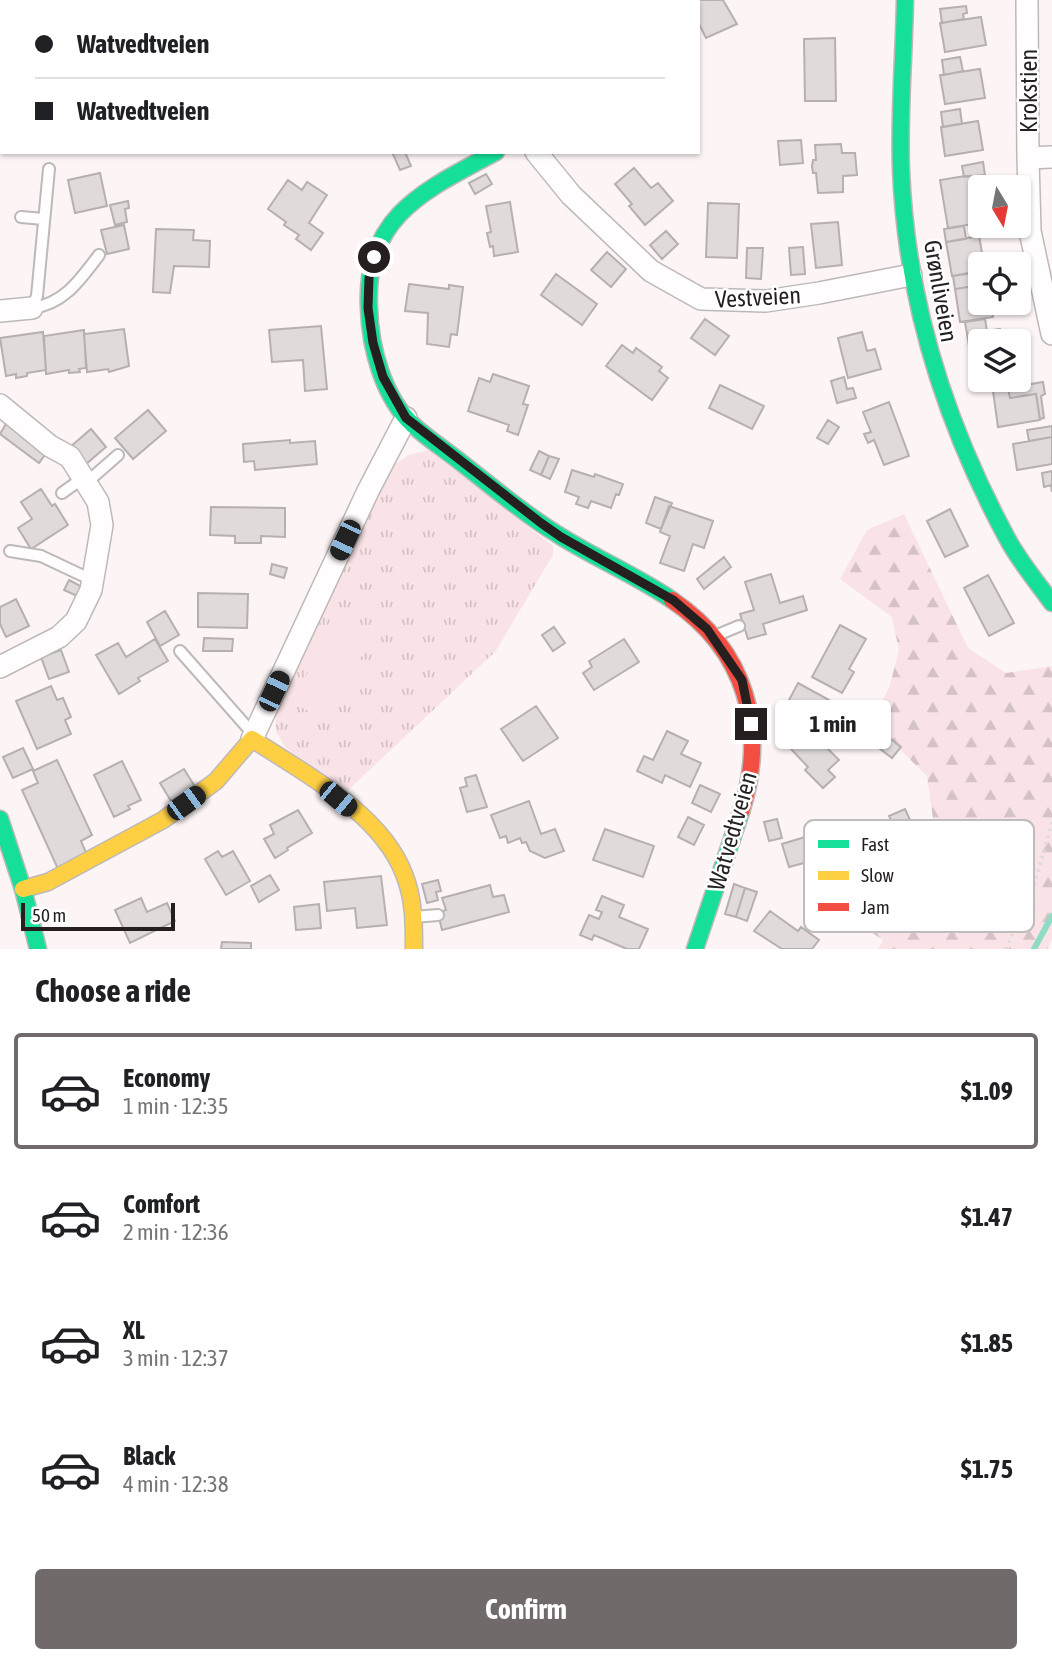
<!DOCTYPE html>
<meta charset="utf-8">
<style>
:root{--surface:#fff;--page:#f2f2f2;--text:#202124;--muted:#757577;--line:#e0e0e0;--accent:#706a6b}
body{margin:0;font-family:"Asap Condensed",sans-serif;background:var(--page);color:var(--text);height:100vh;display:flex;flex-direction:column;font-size:26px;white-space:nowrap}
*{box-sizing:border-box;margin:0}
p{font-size:23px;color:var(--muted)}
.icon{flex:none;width:38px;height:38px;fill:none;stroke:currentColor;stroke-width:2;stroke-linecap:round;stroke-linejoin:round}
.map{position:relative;height:949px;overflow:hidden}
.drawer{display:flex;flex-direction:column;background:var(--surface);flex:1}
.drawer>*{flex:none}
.top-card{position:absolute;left:0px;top:0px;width:700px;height:154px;box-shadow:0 2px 5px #0004;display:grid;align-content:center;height:154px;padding:0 35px;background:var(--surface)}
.needle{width:46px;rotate:170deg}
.buttons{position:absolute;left:968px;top:175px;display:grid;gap:14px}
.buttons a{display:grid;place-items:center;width:63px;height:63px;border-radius:7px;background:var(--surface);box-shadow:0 2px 5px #0004;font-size:35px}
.scale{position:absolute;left:21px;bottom:18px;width:154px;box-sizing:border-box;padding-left:7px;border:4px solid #251f20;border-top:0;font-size:19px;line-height:24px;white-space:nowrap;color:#251f20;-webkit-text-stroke:5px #fff;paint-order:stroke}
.end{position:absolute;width:32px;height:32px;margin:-16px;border:9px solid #251f20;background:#fff;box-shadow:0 0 0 4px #fff}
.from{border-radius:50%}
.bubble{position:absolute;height:49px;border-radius:7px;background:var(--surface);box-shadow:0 2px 5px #0004;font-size:23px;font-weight:700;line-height:49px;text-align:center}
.car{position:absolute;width:21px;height:42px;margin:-21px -10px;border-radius:9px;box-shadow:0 0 5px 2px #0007;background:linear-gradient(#222 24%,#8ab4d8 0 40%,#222 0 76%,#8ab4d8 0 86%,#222 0)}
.top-card b{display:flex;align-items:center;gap:24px;height:66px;font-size:26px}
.top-card b+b{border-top:2px solid var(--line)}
.top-card i{width:18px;height:18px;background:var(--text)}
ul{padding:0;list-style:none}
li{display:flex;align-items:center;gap:21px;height:116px;margin:0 14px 10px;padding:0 21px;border:4px solid transparent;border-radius:7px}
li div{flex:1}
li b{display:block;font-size:26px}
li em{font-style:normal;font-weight:700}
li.on{border-color:var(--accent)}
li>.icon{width:63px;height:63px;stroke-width:1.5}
h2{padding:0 35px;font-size:32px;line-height:84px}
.action{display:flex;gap:14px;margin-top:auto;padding:14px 35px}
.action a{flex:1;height:80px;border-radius:7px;background:var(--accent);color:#fff;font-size:28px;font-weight:700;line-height:80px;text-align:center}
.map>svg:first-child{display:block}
.forest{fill:url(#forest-firs)}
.park{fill:url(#park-tufts)}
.garden{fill:#f9e3e6}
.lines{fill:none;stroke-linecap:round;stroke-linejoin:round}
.stream{stroke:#8fdbc4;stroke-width:6}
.building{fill:#e0dadb;stroke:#b6b0b1;stroke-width:2}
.lane-casing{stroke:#beb9b9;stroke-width:14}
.street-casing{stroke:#beb9b9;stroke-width:24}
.fast-casing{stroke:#beb9b9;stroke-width:19}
.slow-casing{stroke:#beb9b9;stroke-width:19}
.jam-casing{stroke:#beb9b9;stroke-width:19}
.path{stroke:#dcd9d9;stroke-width:3.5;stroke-dasharray:2 5;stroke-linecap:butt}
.lane{stroke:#fffdfe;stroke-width:10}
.street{stroke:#fffdfe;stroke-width:21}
.fast{stroke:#16e098;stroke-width:16}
.slow{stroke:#ffcf43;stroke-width:16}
.jam{stroke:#f24e42;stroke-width:16}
.route{stroke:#251f20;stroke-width:9}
.labels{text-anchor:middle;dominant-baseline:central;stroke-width:5;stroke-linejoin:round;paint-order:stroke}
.street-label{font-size:24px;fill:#251f20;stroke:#fff}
.key{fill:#fff;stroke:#bebcbc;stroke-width:2}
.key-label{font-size:19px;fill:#251f20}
</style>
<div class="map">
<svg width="1052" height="949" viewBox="0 0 1052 949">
<defs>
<pattern id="forest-firs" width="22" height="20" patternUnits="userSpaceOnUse" patternTransform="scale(1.75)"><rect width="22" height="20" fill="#f9e3e6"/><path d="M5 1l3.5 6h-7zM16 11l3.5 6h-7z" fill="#d5c2c5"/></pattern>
<pattern id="park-tufts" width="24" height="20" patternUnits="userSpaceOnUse" patternTransform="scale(1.75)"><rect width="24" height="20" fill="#f9e3e6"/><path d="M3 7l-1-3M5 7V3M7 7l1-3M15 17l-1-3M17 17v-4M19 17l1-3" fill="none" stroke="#d5c2c5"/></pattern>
</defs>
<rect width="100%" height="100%" fill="#fcf4f5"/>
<path class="forest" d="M904 514 968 648 1006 673 1052 666V939L1048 949H878L883 940 835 908 867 857 936 840 927 776 887 737 874 719 890 685 899 650 892 617 840 579 867 530Z"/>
<path class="park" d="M430 450 553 546V555L495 652 345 793 285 747 276 731 275 713 392 466 409 455Z"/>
<path class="garden" d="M333 621 370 639 329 721 293 703Z"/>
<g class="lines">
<path class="stream" d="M1034 949 1052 916"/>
</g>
<path class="building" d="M688 0H723L737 24 706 38 698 22V2Z
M966 6 967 13 963 14 964 19 942 23 940 9Z
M981 17 986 45 945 52 940 23Z
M835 38 836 101H805L804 39Z
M960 57 963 71 944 75 942 60Z
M980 69 985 98 945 104 940 75Z
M960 109 962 124 943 127 941 112Z
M978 121 983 150 945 156 941 127Z
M801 140 803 163 780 165 778 141Z
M841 144 842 153H855L857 175 843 176V192L818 193 816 173H813L812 166 813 160H816L815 145Z
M392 152H405L411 166 400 170Z
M983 162 985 175 964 177 962 166Z
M634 168 651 188 658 183 673 201 645 225 629 206 632 204 615 184Z
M100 173 107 206 75 213 68 180Z
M486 174 492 184 475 194 469 183Z
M965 176H973L980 223 948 228 940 180Z
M288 180 302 190 307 182 327 195 309 223 323 233 311 250 296 239 299 235 284 225 286 222 268 209Z
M128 201 129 208 125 209 127 222 115 225 110 205Z
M510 202 518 252 494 256 493 246 490 247 487 233 491 232 486 206Z
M708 203 739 204 737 258 706 257Z
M838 222 842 265 816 268 811 224Z
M124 225 129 249 107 254 101 230Z
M964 226 966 239 946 242 944 229Z
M156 229 194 230 193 240 210 241 209 267 174 266 170 293 153 292Z
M666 231 678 244 662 259 650 245Z
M979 236 984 264H980V271L952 276 946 242Z
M803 247 805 274 791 275 789 248Z
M747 248H763L761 279 746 278Z
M607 252 626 269 611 287 591 270Z
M973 273 975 286 955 289 953 276Z
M556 274 597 304 582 325 541 295Z
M409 284 449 289V285L463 287 457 335 451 334 449 347 427 344 428 313 405 311Z
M980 285V303H991L993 317 960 322 955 289Z
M705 319 729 336 715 355 691 338Z
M985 319 987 331 967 334 965 322Z
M321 326 327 389 305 391 303 360 272 362 269 330Z
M124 329 129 366 109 372 108 369 87 372 84 334Z
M1000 329 1002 341H980V368L973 369 967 334Z
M84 330 86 368 79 369 80 372 69 373V370L46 374 44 336Z
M43 332 46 370 27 373V376L16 378V374L6 376 0 338Z
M862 332 867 351 875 349 881 369 848 378 838 338Z
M622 345 633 353 636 348 662 367 659 371 668 378 652 400 606 366Z
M493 374 529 386 523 404 528 405 518 435 507 431 509 425 468 411 479 378 490 382Z
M844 377 847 389 853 388 856 398 837 403 831 381Z
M1043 382 1045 394 1041 396 1044 418 1040 419 1036 394 1010 398 1008 388Z
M720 385 764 406 752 429 709 408Z
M1008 389 1010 398 1036 394 1040 420 998 427 993 391Z
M889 402 909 456 884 465 874 440 868 443 864 434 871 432 863 412Z
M148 410 166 431 133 459 115 438Z
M828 420 839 427 828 444 817 438Z
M7 422 47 452 39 463 0 434Z
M1052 426V437L1029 441 1027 430Z
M91 429 106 447 85 465 70 447Z
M1052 437V464L1017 470 1013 444Z
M290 440V443L315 441 317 464 255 470 254 461 244 462 243 444Z
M539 451 549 456 541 475 530 470Z
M549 456 559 459 550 479 541 475Z
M572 470 594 477 595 474 623 484 619 495 616 494 611 508 591 501 588 508 576 504 579 497 565 492Z
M1052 471V492L1051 485 1044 487 1042 473Z
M41 489 52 506 55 504 68 525 31 549 18 528 32 519 21 502Z
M655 497 672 503 661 529 646 523Z
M669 506 713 521 704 548 693 544 684 571 660 563 670 536 660 532Z
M211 507 285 508V537L261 536V543H235V536L210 535Z
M950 509 968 546 945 557 927 521Z
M724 557 731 567 704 589 697 579Z
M272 564 287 568 284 578 270 574Z
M771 574 780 603 803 596 807 610 763 624 766 634 748 639 740 614 754 610 745 582Z
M988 575 1014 623 989 636 964 588Z
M69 580 82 587 77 596 64 590Z
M198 593 248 594 247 628 198 627Z
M16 599 29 626 6 637 0 624V607Z
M165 611 179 635 160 646 147 622Z
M840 625 866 639 849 669 854 672 842 693 812 677Z
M554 627 565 643 553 651 542 635Z
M204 638 233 639 232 651H203Z
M155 639 168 661 138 678 140 681 119 694 96 655 118 643 126 657Z
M624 639 639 662 594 690 583 673 592 667 589 661Z
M61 650 69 672 49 679 41 657Z
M798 683 829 700 823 713 811 707 809 711 789 700Z
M51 686 57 700 63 698 71 717 65 720 71 734 37 749 16 701Z
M536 706 558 738 523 761 501 729Z
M667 731 688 741 681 754 701 763 690 787 665 775 662 783 637 771 644 756 653 760Z
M810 731 839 760 828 770 835 777 823 788 805 770 808 767 791 749Z
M888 737 901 747 892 758 879 748Z
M23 748 33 769 13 778 3 757Z
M57 760 92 835 81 841 87 855 58 869 22 790 38 783 33 771Z
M122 761 141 800 128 806 130 809 114 817 94 775Z
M184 769 195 787 171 801 160 783Z
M476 775 487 807 467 812 460 788 467 786 465 778Z
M700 785 720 794 711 812 692 803Z
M529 801 541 834 555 829 564 851 545 858 530 851 526 842 522 843 520 838 508 843 506 836 500 838 491 815Z
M905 809 916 833 896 841 889 825 893 824 889 816Z
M298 810 312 833 287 848 288 850 275 858 264 839 274 834 270 825Z
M688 817 704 825 694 845 678 837Z
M777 819 782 838 769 841 764 822Z
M605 829 654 846 643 877 593 860Z
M818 833 822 846 842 840 847 856 821 864 819 859 810 862V864L805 866 804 863 789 867 782 844Z
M218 851 222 857 233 851 250 881 226 895 205 859Z
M270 875 279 890 259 902 251 886Z
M381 876 387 925 357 928 355 908 327 911 324 882Z
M438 880 441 891 436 892 438 900 427 903 422 884Z
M734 884 745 888 736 917 725 914Z
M490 885 493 897 504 895 509 912 442 930 438 913 446 910 442 898Z
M745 888 757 892 747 921 736 917Z
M602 896 624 905 619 917 648 929 639 949H627L594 935 592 940 580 935 589 915 599 919 602 912 596 910Z
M141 898 147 912 167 903 175 921 130 943 115 910Z
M319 904 321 928 296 930 294 907Z
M770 911 798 931 801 927 819 940 812 949H782L754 931Z
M222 942 251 943V949H221Z"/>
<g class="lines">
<defs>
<path id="lane" d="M500 0V2
M21 217 44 219
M32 308 37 296 49 169
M32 308C64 304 80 280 99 255
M86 483 118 455
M62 493 83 478
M10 551 41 556 92 580
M715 636 739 626
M180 651 254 735
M414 917 438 915"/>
<path id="street" d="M328 0 339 2
M1027 0 1028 158 1052 157
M384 2 385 0
M536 152 571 195 651 271 701 299 766 301 819 293 911 275
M1028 158 1030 231 1052 334
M0 311 32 308
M0 405 50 446 70 457 98 502 102 525 91 590 76 621 59 637 0 667
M252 739 368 491 406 418"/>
<path id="fast" d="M905 0C904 56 899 113 901 169 906 300 945 423 1007 538 1019 561 1037 582 1052 603
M496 152C425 190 364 216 369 308 370 347 383 397 413 425 428 439 447 451 463 464 494 488 524 514 557 534 594 558 636 575 672 600
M0 819 23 889 38 949
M695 949 741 812"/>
<path id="slow" d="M23 889 48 882 163 820 216 781 252 739C304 773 381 813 404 874 414 898 414 924 414 949"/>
<path id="jam" d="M672 600C746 650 768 728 741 812"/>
</defs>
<use href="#lane" class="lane-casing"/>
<use href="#street" class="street-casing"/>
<use href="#fast" class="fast-casing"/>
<use href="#slow" class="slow-casing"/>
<use href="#jam" class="jam-casing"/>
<path class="path" d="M1006 949 1035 882 1052 822"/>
<use href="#lane" class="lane"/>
<use href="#street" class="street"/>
<use href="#fast" class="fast"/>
<use href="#slow" class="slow"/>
<use href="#jam" class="jam"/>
</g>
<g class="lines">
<path class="route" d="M374 257 369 278 368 308 373 343 383 377 406 418 541 523 561 537 673 600 707 629 742 680 751 724"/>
</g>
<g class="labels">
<g class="street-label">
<text transform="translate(1028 91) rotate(-90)">Krokstien</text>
<text transform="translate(941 291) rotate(80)">Grønliveien</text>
<text transform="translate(758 297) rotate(-3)">Vestveien</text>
<text transform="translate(732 831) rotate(-74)">Watvedtveien</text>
</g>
</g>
<rect x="804" y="820" width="230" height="112" rx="10" class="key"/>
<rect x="818" y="840" width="31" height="8" fill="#16e098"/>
<rect x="818" y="871" width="31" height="9" fill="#ffcf43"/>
<rect x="818" y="903" width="31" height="8" fill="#f24e42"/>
<g class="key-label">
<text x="861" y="851">Fast</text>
<text x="861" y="882">Slow</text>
<text x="861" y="914">Jam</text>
</g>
</svg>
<div class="buttons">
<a><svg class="needle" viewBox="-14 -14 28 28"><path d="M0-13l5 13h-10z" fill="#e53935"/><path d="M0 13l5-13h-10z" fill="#757577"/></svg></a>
<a><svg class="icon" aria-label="locate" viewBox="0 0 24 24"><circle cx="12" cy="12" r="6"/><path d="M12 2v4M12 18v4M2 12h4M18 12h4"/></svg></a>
<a><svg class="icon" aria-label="layers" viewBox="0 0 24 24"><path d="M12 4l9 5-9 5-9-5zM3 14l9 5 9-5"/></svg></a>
</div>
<div class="scale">50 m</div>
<i class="end from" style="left:374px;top:257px"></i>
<i class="end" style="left:751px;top:724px"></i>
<div class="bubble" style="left:775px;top:700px;width:116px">1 min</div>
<i class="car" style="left:345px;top:540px;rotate:205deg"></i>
<i class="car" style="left:274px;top:691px;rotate:25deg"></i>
<i class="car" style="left:338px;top:799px;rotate:130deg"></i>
<i class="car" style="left:186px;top:803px;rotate:54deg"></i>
<div class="top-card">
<b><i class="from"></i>Watvedtveien</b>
<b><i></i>Watvedtveien</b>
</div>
</div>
<section class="drawer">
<h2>Choose a ride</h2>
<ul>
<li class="on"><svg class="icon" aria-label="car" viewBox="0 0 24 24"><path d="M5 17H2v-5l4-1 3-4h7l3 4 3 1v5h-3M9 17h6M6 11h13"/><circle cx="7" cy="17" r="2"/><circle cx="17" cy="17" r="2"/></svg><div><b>Economy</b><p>1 min · 12:35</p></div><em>$1.09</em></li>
<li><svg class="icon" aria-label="car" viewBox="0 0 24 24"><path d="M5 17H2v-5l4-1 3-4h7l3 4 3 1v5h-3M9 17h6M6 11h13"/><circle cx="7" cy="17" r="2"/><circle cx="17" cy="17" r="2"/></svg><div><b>Comfort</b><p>2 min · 12:36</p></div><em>$1.47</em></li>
<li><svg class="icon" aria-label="car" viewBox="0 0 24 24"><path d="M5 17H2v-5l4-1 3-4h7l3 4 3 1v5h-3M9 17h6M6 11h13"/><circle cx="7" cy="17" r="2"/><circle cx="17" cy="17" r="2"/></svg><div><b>XL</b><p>3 min · 12:37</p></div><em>$1.85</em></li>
<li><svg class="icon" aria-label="car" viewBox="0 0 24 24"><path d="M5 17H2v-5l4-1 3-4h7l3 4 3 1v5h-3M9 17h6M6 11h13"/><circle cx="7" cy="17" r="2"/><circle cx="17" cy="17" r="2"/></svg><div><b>Black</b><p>4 min · 12:38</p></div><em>$1.75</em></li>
</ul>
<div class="action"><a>Confirm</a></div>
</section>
